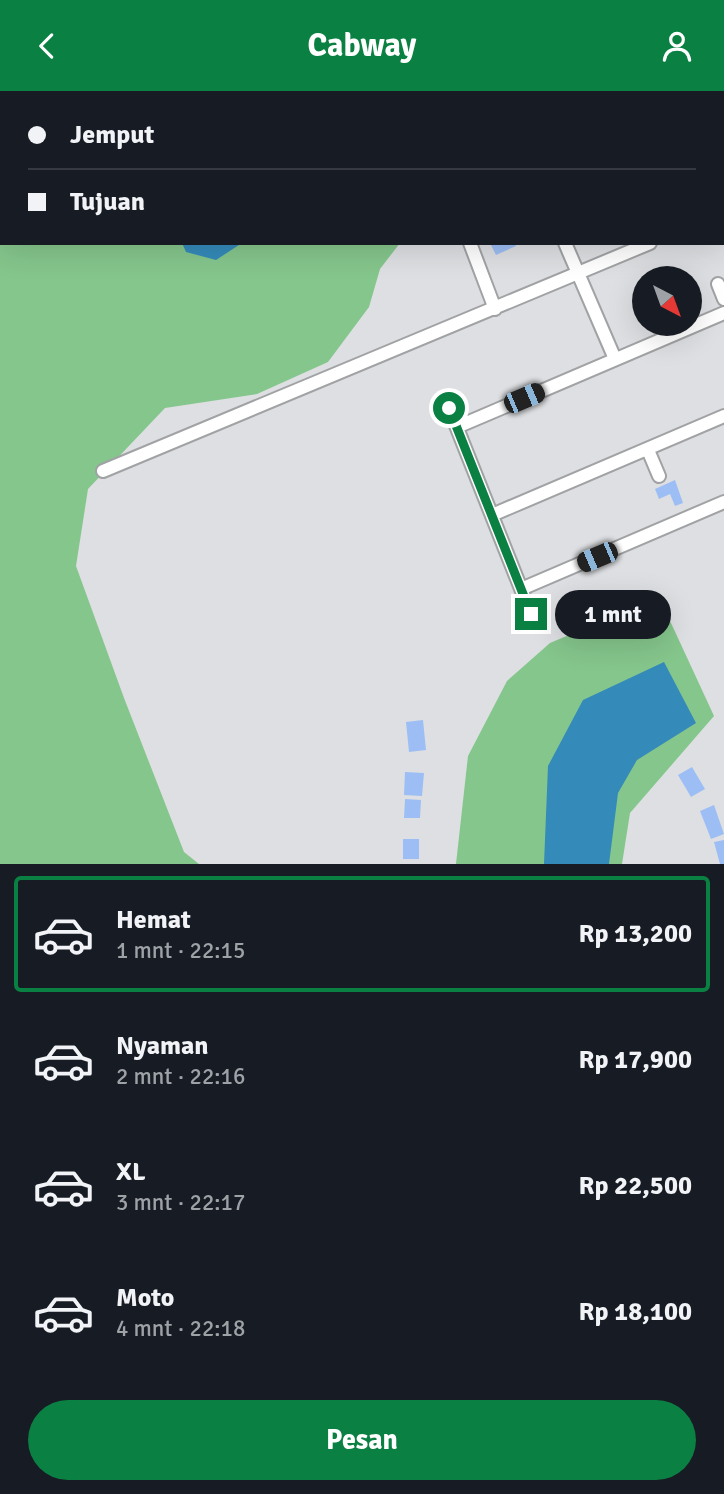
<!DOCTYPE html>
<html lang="id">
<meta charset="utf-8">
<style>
:root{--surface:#171b24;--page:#242831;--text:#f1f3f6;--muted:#9ea1a6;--line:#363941;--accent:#0b8043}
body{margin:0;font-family:Signika,sans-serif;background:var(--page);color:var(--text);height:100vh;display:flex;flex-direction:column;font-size:26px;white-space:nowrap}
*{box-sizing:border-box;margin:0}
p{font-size:23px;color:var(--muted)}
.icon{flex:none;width:38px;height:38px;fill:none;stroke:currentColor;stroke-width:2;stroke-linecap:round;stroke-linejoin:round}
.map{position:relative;height:773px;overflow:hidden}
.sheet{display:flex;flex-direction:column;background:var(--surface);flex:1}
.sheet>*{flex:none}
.guide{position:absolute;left:0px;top:0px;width:724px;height:154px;box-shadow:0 7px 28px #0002;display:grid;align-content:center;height:154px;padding:0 28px;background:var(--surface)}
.needle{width:46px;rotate:139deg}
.fabs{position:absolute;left:632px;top:175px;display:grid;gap:14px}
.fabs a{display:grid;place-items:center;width:70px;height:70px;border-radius:50%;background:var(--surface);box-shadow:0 7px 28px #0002;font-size:35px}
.end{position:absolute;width:32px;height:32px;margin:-16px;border:9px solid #0b8043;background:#fff;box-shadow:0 0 0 4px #fff}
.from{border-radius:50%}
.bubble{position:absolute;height:49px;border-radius:24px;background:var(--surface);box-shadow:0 7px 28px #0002;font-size:23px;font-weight:800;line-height:49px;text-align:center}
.car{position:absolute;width:21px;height:42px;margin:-21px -10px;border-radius:9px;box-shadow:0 0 5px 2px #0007;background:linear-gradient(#222 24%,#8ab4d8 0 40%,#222 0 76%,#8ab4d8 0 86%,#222 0)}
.guide b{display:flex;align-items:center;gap:24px;height:66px;font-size:26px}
.guide b+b{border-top:2px solid var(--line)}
.guide i{width:18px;height:18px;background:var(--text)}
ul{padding:12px 0 0;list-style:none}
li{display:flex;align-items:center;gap:21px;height:116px;margin:0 14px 10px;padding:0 14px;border:4px solid transparent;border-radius:7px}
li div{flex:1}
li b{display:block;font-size:26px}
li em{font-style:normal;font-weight:800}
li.on{border-color:var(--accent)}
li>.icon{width:63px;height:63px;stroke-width:1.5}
.action{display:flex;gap:14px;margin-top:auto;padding:14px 28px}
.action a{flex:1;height:80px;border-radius:42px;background:var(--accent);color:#fff;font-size:28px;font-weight:800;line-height:80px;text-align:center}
header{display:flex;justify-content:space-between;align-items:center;height:91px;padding:0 28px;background:var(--accent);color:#fff;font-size:32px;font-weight:800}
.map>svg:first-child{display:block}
.green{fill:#85c68c}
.water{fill:#348ab9}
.building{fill:#9dbef4}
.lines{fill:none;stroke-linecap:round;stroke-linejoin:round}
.minor-casing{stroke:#a0a2a4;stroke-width:16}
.minor{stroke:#fff;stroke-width:12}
.route{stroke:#0b8043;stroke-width:9}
</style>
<header><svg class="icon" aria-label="back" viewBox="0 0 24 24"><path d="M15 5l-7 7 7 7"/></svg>Cabway<svg class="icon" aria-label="person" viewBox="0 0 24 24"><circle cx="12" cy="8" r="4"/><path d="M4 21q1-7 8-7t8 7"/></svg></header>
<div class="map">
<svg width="724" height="773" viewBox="0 0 724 773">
<rect width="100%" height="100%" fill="#dddfe2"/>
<path class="green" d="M0 0 416 2H2V152H400L380 178 369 216 328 271 257 303 165 317 88 398 76 475 124 607 184 761 199 773H0Z
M659 506 714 625 630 722 622 773H456L468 665 507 590 550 552Z"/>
<path class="water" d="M182 152H242L216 169 186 161Z
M664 571 696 632 637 669 618 702 609 773H544L548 675 583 609Z"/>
<path class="building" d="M490 152H515L516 155 496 164Z
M675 389 683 412 675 415 670 403 659 408 655 398Z
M423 629 426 659 409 661 406 631Z
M692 676 705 698 691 706 678 684Z
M405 681 424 682 422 705 404 704Z
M405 708 421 709 420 727H404Z
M714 714 724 743 711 748 700 720Z
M403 748H419V768H403Z
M724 749V773H720L714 751Z"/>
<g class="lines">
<defs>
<path id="minor" d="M420 0 421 2
M498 0 499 2
M590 0V2
M723 27 724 26
M723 122 724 121
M470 152 495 218
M565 152 615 268
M718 193 724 208
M449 317 531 523
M457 336 724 222
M648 359 659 385
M103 380 650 152
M492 424 724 325
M521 498 724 411"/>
</defs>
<use href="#minor" class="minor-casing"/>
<use href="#minor" class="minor"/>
</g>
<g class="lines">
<path class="route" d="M449 317 531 523"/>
</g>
</svg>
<div class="fabs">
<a><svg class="needle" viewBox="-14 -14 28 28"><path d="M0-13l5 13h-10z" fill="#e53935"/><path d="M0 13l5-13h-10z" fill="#9ea1a6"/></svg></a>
</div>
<i class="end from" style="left:449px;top:317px"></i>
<i class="end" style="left:531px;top:523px"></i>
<div class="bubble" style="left:555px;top:499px;width:116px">1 mnt</div>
<i class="car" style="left:524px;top:307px;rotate:67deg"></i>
<i class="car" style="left:597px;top:466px;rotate:247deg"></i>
<div class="guide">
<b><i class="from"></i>Jemput</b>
<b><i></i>Tujuan</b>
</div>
</div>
<section class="sheet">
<ul>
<li class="on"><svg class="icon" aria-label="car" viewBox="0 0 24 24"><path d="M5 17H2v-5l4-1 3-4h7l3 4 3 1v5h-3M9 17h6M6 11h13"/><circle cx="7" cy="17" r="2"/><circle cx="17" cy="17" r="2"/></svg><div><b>Hemat</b><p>1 mnt · 22:15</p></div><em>Rp 13,200</em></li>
<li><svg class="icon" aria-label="car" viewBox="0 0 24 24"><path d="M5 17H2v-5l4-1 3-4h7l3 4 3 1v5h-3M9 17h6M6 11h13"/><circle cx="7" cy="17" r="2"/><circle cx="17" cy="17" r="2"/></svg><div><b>Nyaman</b><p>2 mnt · 22:16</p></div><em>Rp 17,900</em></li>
<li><svg class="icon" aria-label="car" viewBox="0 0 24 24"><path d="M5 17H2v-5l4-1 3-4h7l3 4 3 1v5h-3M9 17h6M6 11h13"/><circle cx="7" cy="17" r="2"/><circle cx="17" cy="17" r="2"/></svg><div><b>XL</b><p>3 mnt · 22:17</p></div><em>Rp 22,500</em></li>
<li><svg class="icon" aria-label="car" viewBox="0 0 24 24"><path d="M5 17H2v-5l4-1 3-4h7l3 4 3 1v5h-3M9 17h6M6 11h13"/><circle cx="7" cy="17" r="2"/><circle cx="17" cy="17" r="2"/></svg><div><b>Moto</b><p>4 mnt · 22:18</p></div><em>Rp 18,100</em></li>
</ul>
<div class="action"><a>Pesan</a></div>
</section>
